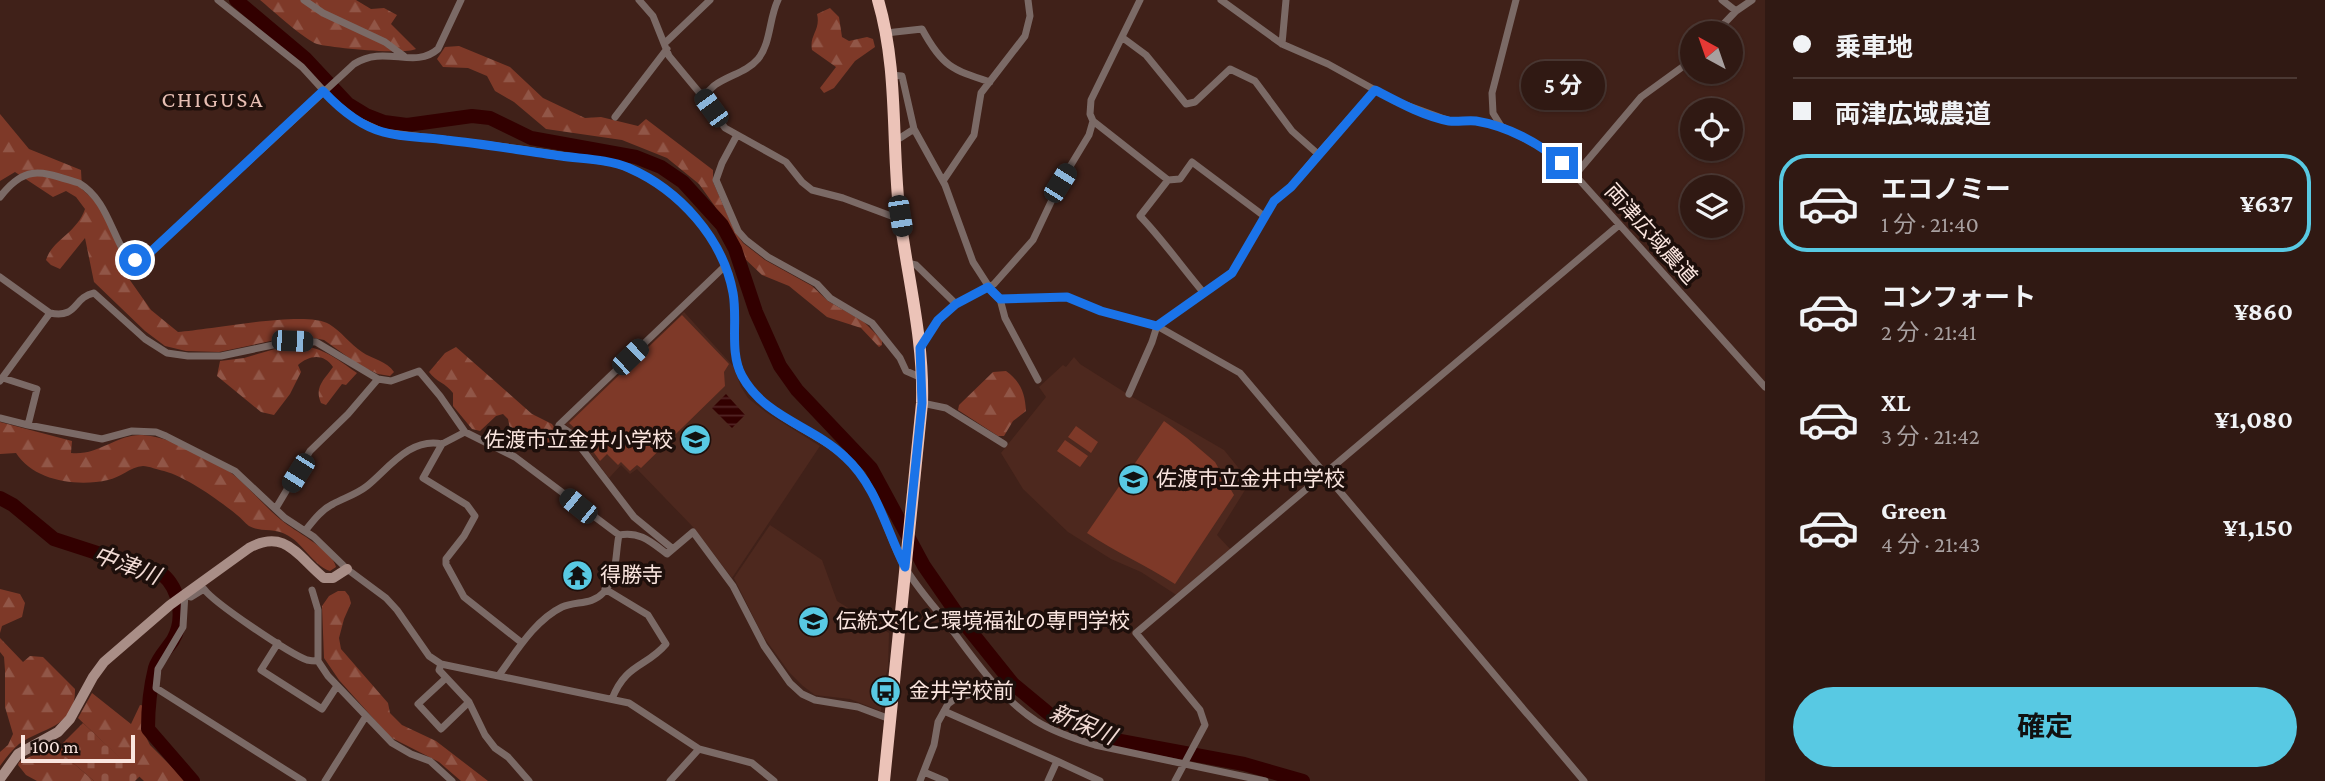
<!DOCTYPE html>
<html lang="ja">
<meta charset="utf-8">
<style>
:root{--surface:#301913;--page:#38221c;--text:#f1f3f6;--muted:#a8a0a0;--line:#4b3833;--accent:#58c9e3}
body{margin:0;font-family:"Crimson Pro","Noto Sans JP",serif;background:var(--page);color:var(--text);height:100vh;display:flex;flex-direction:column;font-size:26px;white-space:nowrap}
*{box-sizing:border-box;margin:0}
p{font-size:23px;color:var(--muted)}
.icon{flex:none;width:38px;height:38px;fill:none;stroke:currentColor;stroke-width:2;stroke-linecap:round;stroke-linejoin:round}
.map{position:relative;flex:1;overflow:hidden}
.sheet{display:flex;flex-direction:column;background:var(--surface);width:560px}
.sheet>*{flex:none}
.hud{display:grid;align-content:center;height:154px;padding:0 28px;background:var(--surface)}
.needle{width:46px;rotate:320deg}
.fabs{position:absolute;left:1680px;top:21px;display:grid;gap:14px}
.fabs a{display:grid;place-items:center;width:63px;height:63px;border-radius:50%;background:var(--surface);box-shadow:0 2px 5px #0004,0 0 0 2px var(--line);font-size:35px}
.scale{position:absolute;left:21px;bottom:18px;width:114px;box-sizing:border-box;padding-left:7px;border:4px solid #fae5df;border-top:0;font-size:19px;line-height:24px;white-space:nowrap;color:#fae5df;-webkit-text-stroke:5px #1d0f0b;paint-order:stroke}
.end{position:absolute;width:32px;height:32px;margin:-16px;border:9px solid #1a73e8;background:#fff;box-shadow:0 0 0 4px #fff}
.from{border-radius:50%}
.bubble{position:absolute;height:49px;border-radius:24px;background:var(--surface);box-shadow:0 2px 5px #0004,0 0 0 2px var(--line);font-size:23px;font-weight:700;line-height:49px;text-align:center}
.car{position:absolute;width:21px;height:42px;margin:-21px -10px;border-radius:9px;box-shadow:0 0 5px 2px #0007;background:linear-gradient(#222 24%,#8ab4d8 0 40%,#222 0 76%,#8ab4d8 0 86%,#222 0)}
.hud b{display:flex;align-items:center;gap:24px;height:66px;font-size:26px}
.hud b+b{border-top:2px solid var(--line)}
.hud i{width:18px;height:18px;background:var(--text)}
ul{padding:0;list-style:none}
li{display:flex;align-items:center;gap:21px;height:98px;margin:0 14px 10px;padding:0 14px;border:4px solid transparent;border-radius:28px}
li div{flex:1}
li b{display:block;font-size:26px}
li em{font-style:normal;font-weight:700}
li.current{border-color:var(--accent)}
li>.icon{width:63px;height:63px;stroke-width:1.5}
.cta{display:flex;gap:14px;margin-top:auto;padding:14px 28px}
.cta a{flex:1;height:80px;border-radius:42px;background:var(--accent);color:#111;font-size:28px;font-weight:700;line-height:80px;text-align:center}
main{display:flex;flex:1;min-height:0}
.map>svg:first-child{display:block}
.built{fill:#4d281e}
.green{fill:#7e3928}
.forest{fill:url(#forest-firs)}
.cemetery{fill:url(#cemetery-stones)}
.water{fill:url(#water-rules)}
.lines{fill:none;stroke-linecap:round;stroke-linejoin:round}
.river{stroke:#320000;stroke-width:14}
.street{stroke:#7b6a66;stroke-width:7}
.secondary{stroke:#a98e87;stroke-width:10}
.highway{stroke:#ecc3b8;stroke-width:12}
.route{stroke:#1a73e8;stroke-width:9}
.labels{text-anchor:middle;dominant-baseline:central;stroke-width:7;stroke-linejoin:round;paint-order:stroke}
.street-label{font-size:21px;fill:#fae5df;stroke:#1d0f0b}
.poi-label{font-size:21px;fill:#fae5df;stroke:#1d0f0b;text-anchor:start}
.neighbourhood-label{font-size:23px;letter-spacing:2px;fill:#e7beb3;stroke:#1d0f0b}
.water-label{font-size:23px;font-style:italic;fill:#f2dbd5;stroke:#1d0f0b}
</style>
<main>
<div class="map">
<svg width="1765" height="781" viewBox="0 0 1765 781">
<defs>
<pattern id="forest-firs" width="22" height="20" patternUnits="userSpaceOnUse" patternTransform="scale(1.75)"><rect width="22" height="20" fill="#7e3928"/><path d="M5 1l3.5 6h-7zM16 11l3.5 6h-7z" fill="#915647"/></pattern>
<pattern id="cemetery-stones" width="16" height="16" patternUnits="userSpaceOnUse" patternTransform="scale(1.75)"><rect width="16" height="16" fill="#7e3928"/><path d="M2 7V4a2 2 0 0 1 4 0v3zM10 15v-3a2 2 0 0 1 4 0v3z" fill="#915647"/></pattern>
<pattern id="water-rules" width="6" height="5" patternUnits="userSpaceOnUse" patternTransform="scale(1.75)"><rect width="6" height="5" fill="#320000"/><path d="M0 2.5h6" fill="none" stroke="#512525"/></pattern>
</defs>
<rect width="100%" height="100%" fill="#402119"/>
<path class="built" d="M684 312 733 366 741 387 748 398 767 413 820 446 732 578 693 527 637 469 630 474 621 465 609 478 576 434 565 424Z
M1074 357 1080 364 1129 395 1224 450 1250 482 1217 535 1231 550 1178 596 1141 572 1111 559 1068 532 1023 489 1001 453 1046 397 1039 387 1063 365 1066 367Z
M770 525 822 560 837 601 889 633 888 668 883 684 881 711 850 699 815 695 803 686 789 672 763 636 734 578Z"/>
<path class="green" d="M682 315 729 364 724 372 725 386 641 468 637 465 630 471 621 462 618 465 607 454 600 461 579 432 569 423Z
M1164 421 1187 438 1215 462 1234 495 1175 584C1146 565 1115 552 1087 533Z
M1076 426 1098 442 1091 453 1068 437Z
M1065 440 1088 456 1080 467 1057 451Z"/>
<path class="forest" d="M260 0H356L371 9 384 8 397 15 391 24 416 49C405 55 332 48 317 44 305 40 272 10 260 0Z
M830 8 839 17 842 37 849 41 867 37 873 39 875 47 855 61 834 88 824 93 820 88 836 67 812 50C809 35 821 30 817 14Z
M459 46 510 67 543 98 585 118 601 117 638 126 646 119 713 170V182L735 232 743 243 765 260 812 286 828 301 864 322 882 340V345L879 347 861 328 827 317 789 286 762 275 743 257 714 205 699 184 667 158 622 140 546 129 514 102 495 91 487 76 468 68 443 67 437 59 445 47Z
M0 114 29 149 81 170 82 189 99 205 131 267 127 276 151 310 178 332C211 330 305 310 329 324 341 331 350 344 362 352 372 359 387 361 394 372L390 376 378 374 359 365 324 340 299 335 219 352 186 351 165 346 145 331 94 282 85 238 60 269 51 265 46 260C52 240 77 233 85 209L76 197 66 191 53 197 15 172 0 181Z
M289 345C318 344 335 357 357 373L346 385 342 384 326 405 321 403C314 387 324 380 333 367 324 353 309 355 298 365L301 372 290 394 274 415 261 412 217 376 220 361 244 358Z
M456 347 532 414 552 424 557 432 554 440 546 447C536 442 526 433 515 437L511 434 508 419 503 414 496 416 480 431 472 429 453 406V393C446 383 436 382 429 372L445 353Z
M1006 371C1021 382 1025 393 1026 411L1013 421 1004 436H998L958 410 959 405 993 372Z
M0 422 72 441 71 453C98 456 117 434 142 435 167 436 210 457 230 472 250 487 265 508 285 523 298 533 333 551 336 567L330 571C312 565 303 542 285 534 275 528 259 532 249 526 245 523 241 518 237 515 219 500 186 477 164 471 158 470 149 466 143 466 130 467 120 478 108 480 77 487 34 481 16 453L0 454Z
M0 589 20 594 25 603 22 617 2 626 0 633Z
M338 591H345L349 596 351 603 344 619 339 638 341 649 388 703 390 713 402 725 436 741 488 781H461L439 762 390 737 339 680 324 658 322 606 329 596Z
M0 638 23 662 30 656 43 657 75 689C76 728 42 727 19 744 12 750 5 759 0 766V752L8 745 13 734 5 707V670L4 657 0 652Z
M92 693 131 724 140 705 145 706 143 731 150 745 186 781H144L78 718Z
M50 747 57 749 94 781H37L26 775 18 765 19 762Z"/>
<path class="cemetery" d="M83 723 140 776 135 781H94L57 749Z"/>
<path class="water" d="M726 394 745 415 732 428 712 408Z"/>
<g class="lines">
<path class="river" d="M236 0 305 58 348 104 366 115 384 122 407 125 472 116 490 118 531 138 636 157 661 167 683 182 722 225 735 249 756 312 780 366 797 390 871 468 924 566 960 618 1013 684 1054 718 1115 740 1244 764 1303 781
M0 498 13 505 54 539 162 574C180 589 185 619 173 640 167 649 158 658 155 668 150 688 148 708 148 729L193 781"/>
<path class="street" d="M218 0 302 67 334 102 357 120 383 132 506 147 614 163C670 181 723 234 733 294 738 321 729 352 743 377 767 422 825 431 857 469 879 497 887 533 903 564 914 584 930 602 944 619 971 655 998 696 1036 721 1054 732 1075 739 1095 745L1265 781
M304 0 323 13 385 42 404 56
M639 0 653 16 669 56 703 97 725 128 786 162 802 182 812 190 843 198 894 217H900
M1221 0 1282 44 1328 64 1395 101 1450 121H1474L1501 126
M1516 0 1492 93 1493 113 1501 126 1550 152 1575 175 1765 387
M1722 0 1736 11
M886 33 922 29C942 66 952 70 990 82
M1715 33 1736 11 1752 0
M1123 38 1146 55 1186 104 1195 102 1230 69 1255 81 1292 131 1318 154 1375 90
M665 43 710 0
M1282 44 1286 0
M891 75 902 76 914 129 945 185 973 262 993 293 1000 299 1067 297 1101 311 1157 326 1240 373 1584 781
M703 97C707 93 711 88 715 85 729 75 747 72 758 59 771 43 769 18 778 0
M615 117 667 49
M1093 121 1168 180
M737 135 722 163 716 180 738 231 746 240 768 257 817 284 830 298 872 323 900 358 906 371 922 378
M900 138 914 129
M1575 175 1641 97 1692 60
M943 181 974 135 981 93 1025 36 1030 16 1028 0
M0 197C26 163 42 172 79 183 106 199 111 232 127 257L135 260 143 259 354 64C385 44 414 70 438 49L461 0
M907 263 916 265 956 304
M0 277 50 313
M1203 292C1181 266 1163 240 1140 216L1168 180 1180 179 1192 162 1264 216
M1000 299 1005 318 1038 380
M921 347 938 320 956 304 994 284 1033 240 1060 183 1089 135 1093 121 1090 114 1091 100 1140 0
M3 378 37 389 28 425
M0 381 50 313C78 319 73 297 94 293L145 339 167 353 188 356H221L292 341 316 342 378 379
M1129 394 1152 342 1157 326 1232 273 1274 201 1291 187 1318 154
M922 403 946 408 1004 444
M0 418 28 425 102 439 132 431 156 432 166 436 235 471 285 518 314 537 347 569 386 598 397 610 429 656 441 664 629 703 699 749 752 763 774 781
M442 444 423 478 467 505 475 516 464 536 446 559V564L464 597 522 643
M276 508 310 451 348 414 378 379 391 381 419 371 440 396 465 432
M305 531C313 521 321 510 333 504 344 498 357 494 367 486 388 469 410 437 442 444L465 432 515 457 619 535C640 531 651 542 667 554L693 532 733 586 764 646 790 683 802 694 815 700 858 707 890 719
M673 549 634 517 569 432 559 425 724 267
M605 589 648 615 666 644C647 667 626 663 612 699
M312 590 318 610V661L328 676 392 743 411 754 430 761 452 781
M278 643 261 670 322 709 337 686
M441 664 439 670 469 702 485 735 495 748 508 757 529 781
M499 675C516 652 535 620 562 607 576 601 592 605 603 593 618 577 615 554 619 535
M446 678 418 704 441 729 469 702
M944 711 1057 761
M924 772 945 781
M303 781 156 688 158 669 183 627 185 593 191 597 204 589C214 603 290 654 307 660 311 661 315 661 318 661
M325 781 366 716
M670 781 699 749
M920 781 934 745 938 722 948 704 955 699 997 687
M1048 781 1057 761 1100 781
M1175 781 1205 725 1200 710 1136 633 1619 225"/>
<path class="secondary" d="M0 779 18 754 58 732 70 719 93 677 104 662 170 605 249 548C286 528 298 557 324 578H333L347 569"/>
<path class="highway" d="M878 0C899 71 891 145 900 218 908 280 924 340 922 403L884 781"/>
</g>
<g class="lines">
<path class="route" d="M135 260 143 259 323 91C339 108 360 126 383 132 403 138 426 137 446 140 485 144 523 151 561 156 583 159 608 159 629 168 679 190 723 238 733 293 738 320 729 352 742 376 765 418 813 426 845 457 877 486 886 530 905 567L922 403 920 348 938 320 956 304 988 287 1000 299 1067 297 1101 311 1157 326 1232 273 1274 201 1291 187 1375 90C1398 102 1423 116 1449 121 1458 122 1468 120 1476 121 1507 126 1539 143 1562 163"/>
</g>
<defs>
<symbol id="school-disc" viewBox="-11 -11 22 22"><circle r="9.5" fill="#58c9e3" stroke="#1d0f0b"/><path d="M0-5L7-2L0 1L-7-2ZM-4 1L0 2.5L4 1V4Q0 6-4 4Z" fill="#111"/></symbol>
<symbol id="temple-disc" viewBox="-11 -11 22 22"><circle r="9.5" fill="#58c9e3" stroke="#1d0f0b"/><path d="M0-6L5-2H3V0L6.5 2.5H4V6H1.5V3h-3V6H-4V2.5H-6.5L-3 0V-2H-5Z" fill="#111"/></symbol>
<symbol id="university-disc" viewBox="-11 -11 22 22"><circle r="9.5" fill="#58c9e3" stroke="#1d0f0b"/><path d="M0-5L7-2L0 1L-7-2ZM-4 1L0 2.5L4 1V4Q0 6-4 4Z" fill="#111"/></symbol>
<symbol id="bus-disc" viewBox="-11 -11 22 22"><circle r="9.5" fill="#58c9e3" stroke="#1d0f0b"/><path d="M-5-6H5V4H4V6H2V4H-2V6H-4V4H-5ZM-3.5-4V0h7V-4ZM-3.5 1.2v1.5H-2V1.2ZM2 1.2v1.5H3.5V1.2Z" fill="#111"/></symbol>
</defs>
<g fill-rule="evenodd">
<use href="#school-disc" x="678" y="422" width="35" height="35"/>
<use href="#school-disc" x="1116" y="462" width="35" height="35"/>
<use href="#temple-disc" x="560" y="558" width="35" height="35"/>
<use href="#university-disc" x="796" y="604" width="35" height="35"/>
<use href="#bus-disc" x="868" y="674" width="35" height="35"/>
</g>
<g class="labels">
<g class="street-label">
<text transform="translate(1651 234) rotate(48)">両津広域農道</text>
</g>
<g class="poi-label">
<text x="673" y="440" text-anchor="end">佐渡市立金井小学校</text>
<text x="1156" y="479">佐渡市立金井中学校</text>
<text x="600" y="575">得勝寺</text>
<text x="836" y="621">伝統文化と環境福祉の専門学校</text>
<text x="909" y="691">金井学校前</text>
</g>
<g class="neighbourhood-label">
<text x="213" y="99">CHIGUSA</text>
</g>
<g class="water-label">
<text transform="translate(127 565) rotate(20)">中津川</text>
<text transform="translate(1083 724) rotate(23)">新保川</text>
</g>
</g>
</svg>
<div class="fabs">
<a><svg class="needle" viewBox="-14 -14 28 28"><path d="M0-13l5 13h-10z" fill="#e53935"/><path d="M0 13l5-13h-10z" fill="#a8a0a0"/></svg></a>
<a><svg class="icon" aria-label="locate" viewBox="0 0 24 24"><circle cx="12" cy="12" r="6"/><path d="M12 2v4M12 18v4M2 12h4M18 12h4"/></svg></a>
<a><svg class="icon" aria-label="layers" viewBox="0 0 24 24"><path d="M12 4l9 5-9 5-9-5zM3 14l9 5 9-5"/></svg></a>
</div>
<div class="scale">100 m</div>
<i class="end from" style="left:135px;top:260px"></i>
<i class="end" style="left:1562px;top:163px"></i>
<div class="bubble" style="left:1521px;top:61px;width:84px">5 分</div>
<i class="car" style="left:711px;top:108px;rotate:324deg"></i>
<i class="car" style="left:1060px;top:183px;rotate:32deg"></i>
<i class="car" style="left:900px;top:216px;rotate:171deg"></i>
<i class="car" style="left:292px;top:341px;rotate:92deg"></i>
<i class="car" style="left:630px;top:357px;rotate:46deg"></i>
<i class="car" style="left:298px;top:473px;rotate:212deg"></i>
<i class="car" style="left:578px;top:506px;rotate:309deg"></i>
</div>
<section class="sheet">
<div class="hud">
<b><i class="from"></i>乗車地</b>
<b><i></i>両津広域農道</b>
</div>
<ul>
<li class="current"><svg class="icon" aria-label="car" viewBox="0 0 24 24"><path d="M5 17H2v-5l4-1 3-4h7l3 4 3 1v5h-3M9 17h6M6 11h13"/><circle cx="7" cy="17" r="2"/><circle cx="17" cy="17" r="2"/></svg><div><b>エコノミー</b><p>1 分 · 21:40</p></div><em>¥637</em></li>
<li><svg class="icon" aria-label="car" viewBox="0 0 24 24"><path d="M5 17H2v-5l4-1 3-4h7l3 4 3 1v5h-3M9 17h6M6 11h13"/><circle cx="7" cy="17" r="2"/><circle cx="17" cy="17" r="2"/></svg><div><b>コンフォート</b><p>2 分 · 21:41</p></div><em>¥860</em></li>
<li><svg class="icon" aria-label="car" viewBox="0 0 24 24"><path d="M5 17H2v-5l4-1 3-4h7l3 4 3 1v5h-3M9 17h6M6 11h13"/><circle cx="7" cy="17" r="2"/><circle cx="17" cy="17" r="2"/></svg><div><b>XL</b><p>3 分 · 21:42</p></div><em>¥1,080</em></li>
<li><svg class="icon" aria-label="car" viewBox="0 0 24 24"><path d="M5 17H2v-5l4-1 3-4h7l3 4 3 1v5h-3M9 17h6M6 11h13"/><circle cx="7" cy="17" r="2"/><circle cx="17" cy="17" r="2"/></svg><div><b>Green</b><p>4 分 · 21:43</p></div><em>¥1,150</em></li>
</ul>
<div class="cta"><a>確定</a></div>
</section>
</main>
